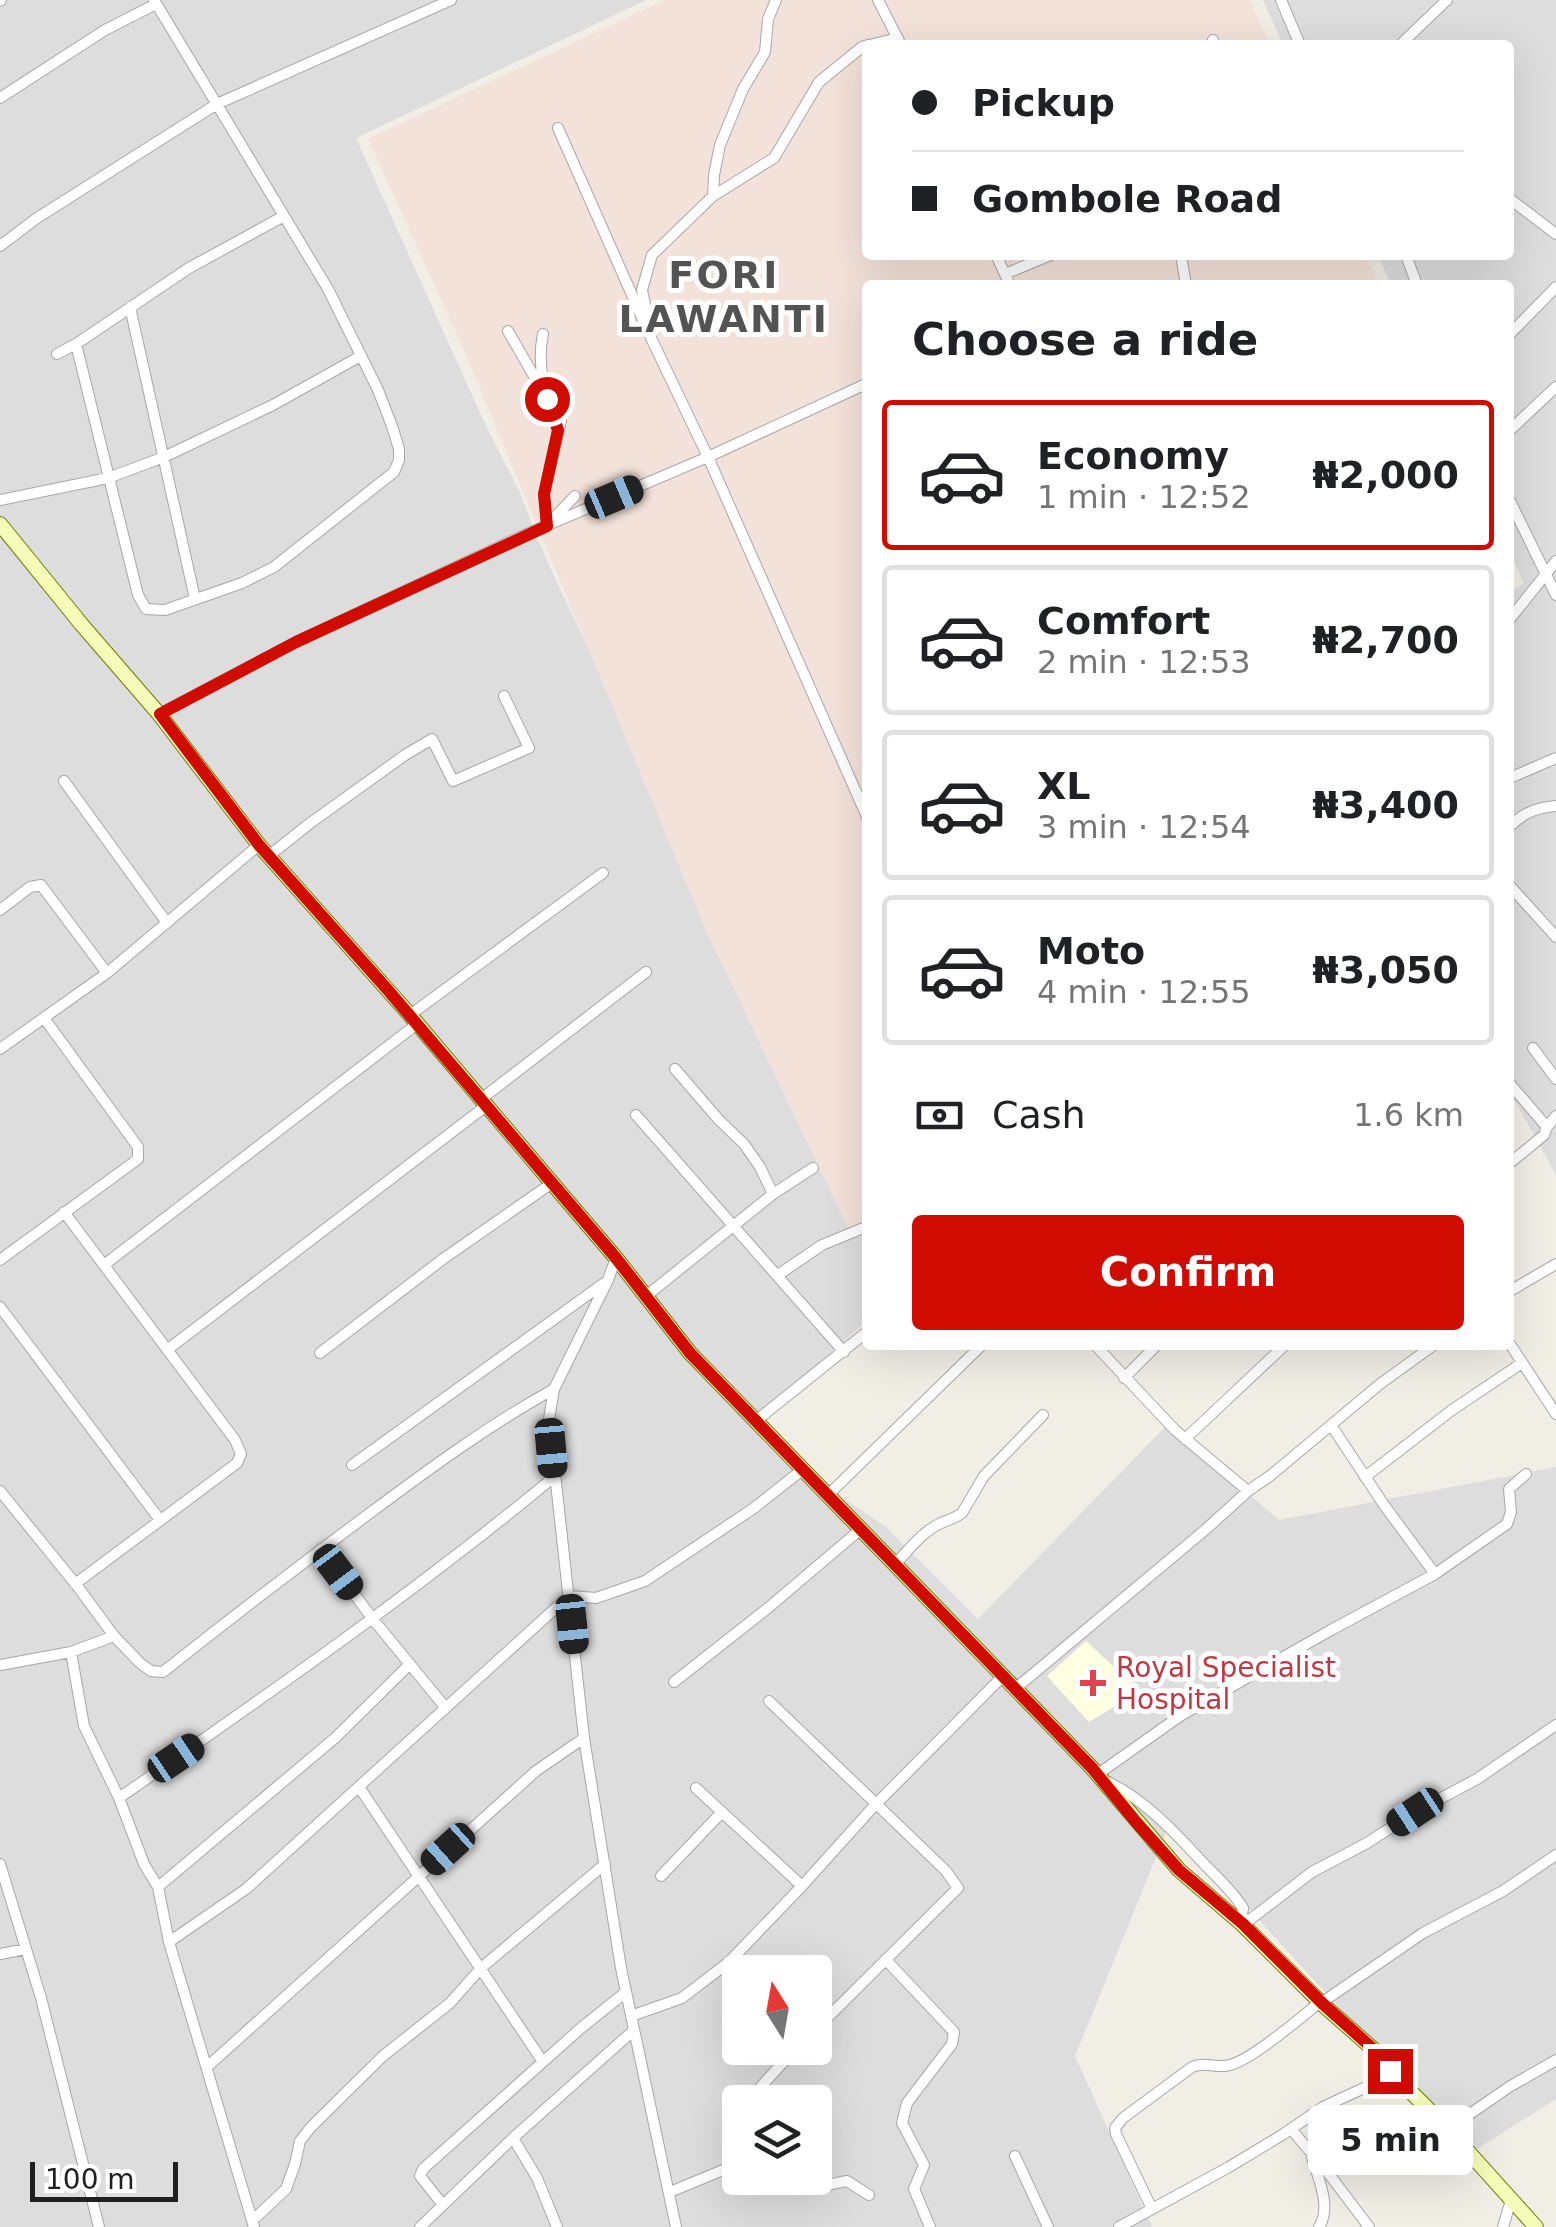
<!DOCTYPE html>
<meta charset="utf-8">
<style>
:root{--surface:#fff;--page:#f6f6f6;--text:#202124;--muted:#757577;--line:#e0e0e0;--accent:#d00b00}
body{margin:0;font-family:"DejaVu Sans",sans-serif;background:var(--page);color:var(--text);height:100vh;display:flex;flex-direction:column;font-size:38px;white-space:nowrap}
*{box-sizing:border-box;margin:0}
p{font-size:32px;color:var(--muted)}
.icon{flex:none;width:55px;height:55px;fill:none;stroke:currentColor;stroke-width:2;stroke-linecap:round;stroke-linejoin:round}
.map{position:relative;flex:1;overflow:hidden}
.details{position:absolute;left:862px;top:280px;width:652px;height:1070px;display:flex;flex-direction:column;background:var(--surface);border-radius:10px;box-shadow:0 10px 40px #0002}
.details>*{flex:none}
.hud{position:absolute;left:862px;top:40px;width:652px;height:220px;border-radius:10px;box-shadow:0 10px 40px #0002;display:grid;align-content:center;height:220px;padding:0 50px;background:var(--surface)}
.needle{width:65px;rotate:349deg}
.fabs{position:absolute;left:722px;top:1955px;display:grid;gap:20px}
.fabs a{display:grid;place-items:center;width:110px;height:110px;border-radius:10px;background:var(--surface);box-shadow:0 10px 40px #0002;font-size:50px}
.scale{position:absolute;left:30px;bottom:25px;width:148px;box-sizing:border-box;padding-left:10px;border:5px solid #202020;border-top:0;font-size:28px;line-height:35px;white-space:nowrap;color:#202020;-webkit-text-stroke:8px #fff;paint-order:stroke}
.end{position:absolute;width:45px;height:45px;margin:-22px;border:12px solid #d00b00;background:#fff;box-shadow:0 0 0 5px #fff}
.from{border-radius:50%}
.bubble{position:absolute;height:70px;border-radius:10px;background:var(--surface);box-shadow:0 10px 40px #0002;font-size:32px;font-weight:700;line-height:70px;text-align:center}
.car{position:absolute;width:30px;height:60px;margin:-30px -15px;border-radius:12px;box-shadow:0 0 8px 2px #0007;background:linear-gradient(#222 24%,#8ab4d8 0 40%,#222 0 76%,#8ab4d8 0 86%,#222 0)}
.hud b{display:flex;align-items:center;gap:35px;height:95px;font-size:38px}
.hud b+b{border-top:2px solid var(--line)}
.hud i{width:25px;height:25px;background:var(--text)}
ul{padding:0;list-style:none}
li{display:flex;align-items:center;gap:30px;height:150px;margin:0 20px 15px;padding:0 30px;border:5px solid var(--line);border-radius:10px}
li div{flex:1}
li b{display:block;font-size:38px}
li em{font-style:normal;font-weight:700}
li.on{border-color:var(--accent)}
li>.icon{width:90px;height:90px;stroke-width:1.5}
h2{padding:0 50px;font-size:45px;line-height:120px}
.pay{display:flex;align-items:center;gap:25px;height:110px;padding:0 50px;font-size:38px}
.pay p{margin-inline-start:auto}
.action{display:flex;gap:20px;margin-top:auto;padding:20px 50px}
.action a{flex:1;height:115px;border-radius:10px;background:var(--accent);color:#fff;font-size:40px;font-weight:700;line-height:115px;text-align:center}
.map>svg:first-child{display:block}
.residential{fill:#dedddd;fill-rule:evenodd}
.education{fill:#feffe1}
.military{fill:#f3e2d9}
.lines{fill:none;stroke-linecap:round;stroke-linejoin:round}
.street-casing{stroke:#a7a7a7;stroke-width:12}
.secondary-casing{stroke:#6a7e00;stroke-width:16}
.street{stroke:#fff;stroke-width:10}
.secondary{stroke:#f6fdb8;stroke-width:14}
.route{stroke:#d00b00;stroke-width:12}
.health-dot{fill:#e0444e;stroke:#fff;stroke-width:4}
.labels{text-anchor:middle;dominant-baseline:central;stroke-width:10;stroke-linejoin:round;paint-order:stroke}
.health-label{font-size:28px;fill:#be3a42;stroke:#fff;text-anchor:start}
.district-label{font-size:38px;font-weight:bold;letter-spacing:2.5px;fill:#535353;stroke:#fff}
</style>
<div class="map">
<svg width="1556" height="2227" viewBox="0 0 1556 2227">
<rect width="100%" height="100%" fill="#f1eee6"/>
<path class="residential" d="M0 0H646L356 138 486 426 521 495 537 538 555 578 861 1227 867 1234V1320L758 1420 802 1470 886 1527 978 1619 1167 1425 1279 1520 1556 1467V2099L1472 2152 1170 1823 1075 2056 1152 2227H0ZM740 1972H815V2048H740ZM740 2102H815V2178H740Z
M1263 0H1556V1175L1510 1092V591L1524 584 1510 552V285H1391L1378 255H1510V45H1283Z"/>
<path class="education" d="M1086 1641 1140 1691 1089 1722 1047 1676Z"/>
<path class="military" d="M665 0H1250L1270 45H868V255H1366L1379 285H868V1222L850 1232 706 931 463 348 368 139Z"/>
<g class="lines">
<defs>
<path id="street" d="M878 0 901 45
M1281 0 1300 45
M0 1 1 0
M869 45 898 38
M1212 45 1213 40
M1400 45 1447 0
M0 98 105 30 156 4
M558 128 652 340 708 457 868 819
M713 196 714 175 720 145 743 89 765 52 768 19 776 0
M1510 199 1556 234
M0 246 37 218 217 104 451 0
M996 255 1010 285
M1181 255 1186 285
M1406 255 1417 285
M1005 274 1051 255
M130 307 195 599
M648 319 642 290 652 255 713 196 774 158 819 82 862 47 868 45
M508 331 539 385
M543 334C536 368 546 397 558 429
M1510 334 1556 287
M76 344 138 595 146 609 165 610 242 583 274 567 394 472 399 460V449L392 426 378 390 328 289 154 0
M57 354 76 344 189 268 284 216
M1510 430 1556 387
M0 500 108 478 164 457 273 405 359 357
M1510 501 1556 595
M551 521 575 496
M547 526 544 494 561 421
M1510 619 1556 561
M159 714 296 642 522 536 708 457 868 383
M1510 778 1556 758
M64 781 167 923
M1510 826C1525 812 1536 808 1556 806
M270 855 309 824 405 755 432 739 453 781 529 748 504 696
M1510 886 1556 937
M0 910 30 887 41 885 107 973
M410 1015 603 873
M1533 1048 1556 1079
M0 1049 107 973 259 845
M675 1069 719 1120 744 1144 760 1167 773 1194
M1510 1084 1547 1127
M480 1100 646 972
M636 1115 844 1352
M1510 1163 1544 1135 1547 1127 1556 1116
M64 1212 235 1440 241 1454 237 1463 75 1584
M616 1258 608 1280 554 1389 549 1419 584 1738 621 1968 676 2227
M0 1260 138 1159V1147L44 1018
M104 1265 417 1024
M778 1275 822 1245 868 1226
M1510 1291 1556 1264
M645 1297 773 1194 813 1168
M0 1307 160 1520
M1510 1344 1556 1414
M1095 1345 1175 1430 1248 1491
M167 1350 486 1106
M320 1353 443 1259 552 1183
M1124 1378 1157 1345
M757 1420 868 1331
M1331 1425 1384 1505 1435 1574
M1185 1439 1285 1345
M352 1465 607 1281
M1365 1477 1452 1410 1522 1363
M0 1491 78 1587 114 1636 140 1663 151 1671 163 1672C231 1618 300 1565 370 1513 429 1469 489 1425 554 1389
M828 1495 982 1345
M321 1549 372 1618 445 1707
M895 1564C909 1550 921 1533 939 1524 947 1520 954 1519 962 1513L984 1476 1043 1415
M71 1652 84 1726 119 1798 144 1864 158 1887 169 1942 254 2227
M0 1665 71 1652 114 1636
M674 1682 768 1608 861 1529
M1015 1689 1205 1530 1248 1491 1270 1476 1380 1384 1434 1345
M769 1701 946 1871 958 1888 815 2030
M1098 1774 1180 1716 1331 1630 1435 1574 1507 1524 1511 1512 1509 1489 1526 1474
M1108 1782C1147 1801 1176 1834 1206 1866 1219 1879 1233 1892 1243 1908L1241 1923
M359 1787 543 2062
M696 1788 802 1886
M119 1798C267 1695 415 1592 554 1477
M0 1864 41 1998 99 2227
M661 1876 722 1812
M158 1887 335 1738 410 1664
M1243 1925 1312 1872 1367 1843 1415 1812 1477 1779 1556 1725
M169 1942 246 1889 569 1596 596 1598 645 1581 754 1508 802 1470
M0 1954 26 1949
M886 1960 954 2032 952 2044 907 2103 902 2123 924 2165 914 2189 930 2227
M740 1976 729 1962 802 1886 875 1805 1003 1676
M1321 2003 1423 1933 1503 1891 1556 1855
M631 2016 682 1998 729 1962
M207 2067 536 1771 584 1738
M747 2102 796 2048
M740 2111 737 2115 740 2126
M1445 2126 1470 2114 1509 2087 1556 2060
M1291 2129 1329 2174 1369 2227
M513 2138 537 2178 557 2227
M1015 2156 1048 2227
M1312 2157C1318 2178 1332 2207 1319 2227
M777 2178C793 2199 825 2184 847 2181L869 2195
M670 2192 740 2163
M443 2205 420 2176 423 2169 581 2028 626 1992
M1152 2209 1116 2134 1115 2128 1123 2118 1192 2067C1206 2061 1217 2069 1230 2065 1253 2059 1300 2018 1320 2002
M252 2221 286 2189 295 2164 300 2141 311 2127 383 2056 450 2003 481 1968 605 1864
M420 2227 513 2138 634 2030
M1119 2227 1229 2167 1282 2135 1323 2107 1364 2088 1390 2071
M1503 2227 1511 2200"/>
<path id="secondary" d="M0 524 82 625 159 714 259 845 410 1015 552 1183 616 1258 690 1353 1092 1768 1179 1870 1243 1925 1321 2003 1381 2056 1390 2071 1445 2126 1536 2227"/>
</defs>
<use href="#street" class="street-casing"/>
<use href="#secondary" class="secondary-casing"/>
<use href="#street" class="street"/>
<use href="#secondary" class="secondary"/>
</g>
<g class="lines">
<path class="route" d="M547 399 558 430 544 494 547 526 296 642 160 714 259 845 387 989 552 1183 616 1258 690 1353 1092 1768 1136 1822 1179 1870 1243 1924 1322 2003 1381 2056 1390 2071"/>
</g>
<path class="health-dot" d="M1088 1668h10v10h10v10h-10v10h-10v-10h-10v-10h10z"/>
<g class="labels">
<g class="health-label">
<text x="1116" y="1667">Royal Specialist<tspan x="1116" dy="32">Hospital</tspan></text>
</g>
<g class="district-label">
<text x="724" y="275">FORI<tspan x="724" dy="44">LAWANTI</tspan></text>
</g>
</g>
</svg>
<div class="fabs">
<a><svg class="needle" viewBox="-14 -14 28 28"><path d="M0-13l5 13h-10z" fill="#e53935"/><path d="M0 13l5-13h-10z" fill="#757577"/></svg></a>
<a><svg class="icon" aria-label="layers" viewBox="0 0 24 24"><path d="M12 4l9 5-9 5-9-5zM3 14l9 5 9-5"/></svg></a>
</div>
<div class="scale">100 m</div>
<i class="end from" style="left:547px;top:399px"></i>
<i class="end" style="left:1390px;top:2071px"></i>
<div class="bubble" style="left:1308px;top:2105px;width:165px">5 min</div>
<i class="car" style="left:614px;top:497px;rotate:67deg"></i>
<i class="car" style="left:551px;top:1448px;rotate:175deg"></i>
<i class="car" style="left:338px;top:1572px;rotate:143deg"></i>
<i class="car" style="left:572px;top:1624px;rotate:174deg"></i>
<i class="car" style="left:176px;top:1758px;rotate:56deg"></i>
<i class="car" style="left:1415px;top:1812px;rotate:237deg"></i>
<i class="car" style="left:448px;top:1849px;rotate:228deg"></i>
<div class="hud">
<b><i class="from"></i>Pickup</b>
<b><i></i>Gombole Road</b>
</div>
<section class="details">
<h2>Choose a ride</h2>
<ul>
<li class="on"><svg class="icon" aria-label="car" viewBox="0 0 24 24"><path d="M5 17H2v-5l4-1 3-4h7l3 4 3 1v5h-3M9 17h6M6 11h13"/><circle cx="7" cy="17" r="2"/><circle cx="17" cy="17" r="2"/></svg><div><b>Economy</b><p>1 min · 12:52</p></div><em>₦2,000</em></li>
<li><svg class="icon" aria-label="car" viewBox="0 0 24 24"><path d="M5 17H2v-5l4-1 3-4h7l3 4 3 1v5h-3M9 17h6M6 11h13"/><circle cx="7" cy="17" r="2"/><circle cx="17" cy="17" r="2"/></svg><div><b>Comfort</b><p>2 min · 12:53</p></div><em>₦2,700</em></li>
<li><svg class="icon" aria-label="car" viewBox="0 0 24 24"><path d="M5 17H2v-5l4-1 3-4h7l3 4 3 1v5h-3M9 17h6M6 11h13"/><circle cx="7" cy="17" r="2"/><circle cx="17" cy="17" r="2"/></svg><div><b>XL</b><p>3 min · 12:54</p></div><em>₦3,400</em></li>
<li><svg class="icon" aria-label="car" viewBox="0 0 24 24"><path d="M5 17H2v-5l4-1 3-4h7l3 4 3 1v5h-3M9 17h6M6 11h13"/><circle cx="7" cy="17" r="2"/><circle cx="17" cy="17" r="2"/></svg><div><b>Moto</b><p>4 min · 12:55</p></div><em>₦3,050</em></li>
</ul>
<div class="pay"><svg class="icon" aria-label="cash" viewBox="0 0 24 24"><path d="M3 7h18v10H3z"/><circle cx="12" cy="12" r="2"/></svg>Cash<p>1.6 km</p></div>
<div class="action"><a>Confirm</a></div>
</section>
</div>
